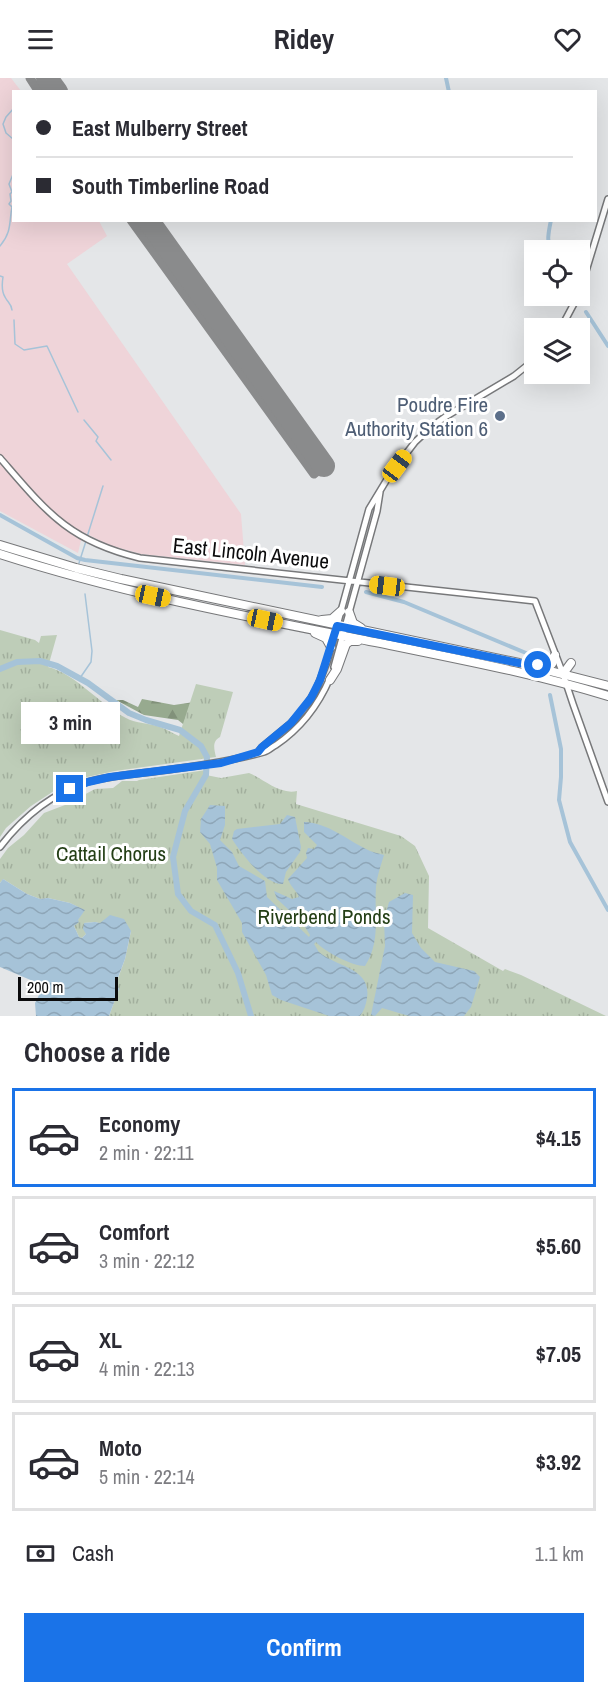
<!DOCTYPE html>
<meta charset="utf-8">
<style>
:root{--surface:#fff;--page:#f2f2f3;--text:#2b2b33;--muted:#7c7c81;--line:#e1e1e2;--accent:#1a73e8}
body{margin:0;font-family:"Archivo Narrow",sans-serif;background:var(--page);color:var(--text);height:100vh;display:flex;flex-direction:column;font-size:22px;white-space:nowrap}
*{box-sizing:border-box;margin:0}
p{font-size:20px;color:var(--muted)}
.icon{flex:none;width:33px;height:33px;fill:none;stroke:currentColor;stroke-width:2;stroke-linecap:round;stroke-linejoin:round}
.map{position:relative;height:938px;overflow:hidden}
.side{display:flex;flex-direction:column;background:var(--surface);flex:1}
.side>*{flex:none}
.top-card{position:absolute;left:12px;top:12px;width:585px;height:132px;border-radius:0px;box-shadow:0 6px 24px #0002;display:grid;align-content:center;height:132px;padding:0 24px;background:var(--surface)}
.controls{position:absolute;left:524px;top:162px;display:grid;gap:12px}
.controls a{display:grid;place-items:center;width:66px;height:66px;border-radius:0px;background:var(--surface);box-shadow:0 6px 24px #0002;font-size:30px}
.scale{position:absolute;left:18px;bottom:15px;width:100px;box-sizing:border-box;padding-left:6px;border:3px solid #0b0b0c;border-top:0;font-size:16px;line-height:21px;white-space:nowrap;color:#0b0b0c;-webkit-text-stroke:4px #fff;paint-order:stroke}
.end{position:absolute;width:27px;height:27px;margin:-14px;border:8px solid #1a73e8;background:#fff;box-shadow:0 0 0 3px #fff}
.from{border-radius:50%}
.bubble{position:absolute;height:42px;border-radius:0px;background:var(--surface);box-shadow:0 6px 24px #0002;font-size:20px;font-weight:700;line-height:42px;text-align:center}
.car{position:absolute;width:18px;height:36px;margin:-18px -9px;border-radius:8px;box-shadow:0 0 4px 2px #0007;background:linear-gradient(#f5c518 24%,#345 0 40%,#f5c518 0 76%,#345 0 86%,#f5c518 0)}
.top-card b{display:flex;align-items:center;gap:21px;height:57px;font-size:22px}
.top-card b+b{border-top:2px solid var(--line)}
.top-card i{width:15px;height:15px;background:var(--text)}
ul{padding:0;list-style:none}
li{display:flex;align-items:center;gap:18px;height:99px;margin:0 12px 9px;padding:0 12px;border:3px solid var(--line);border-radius:0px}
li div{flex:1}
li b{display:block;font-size:22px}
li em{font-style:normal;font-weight:700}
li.on{border-color:var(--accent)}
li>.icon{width:54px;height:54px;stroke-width:1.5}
h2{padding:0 24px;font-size:27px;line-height:72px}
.pay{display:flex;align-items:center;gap:15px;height:66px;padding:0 24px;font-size:22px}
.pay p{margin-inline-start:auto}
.cta{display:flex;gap:12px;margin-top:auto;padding:12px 24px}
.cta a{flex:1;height:69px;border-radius:0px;background:var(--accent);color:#fff;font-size:24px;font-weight:700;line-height:69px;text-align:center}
header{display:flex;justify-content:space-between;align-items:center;height:78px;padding:0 24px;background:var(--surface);font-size:27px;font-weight:700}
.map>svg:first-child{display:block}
.commercial{fill:#efd4d9}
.forest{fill:url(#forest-firs)}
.park{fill:url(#park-tufts)}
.water{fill:url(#water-waves)}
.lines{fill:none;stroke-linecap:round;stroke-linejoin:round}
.stream{stroke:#a6c3d8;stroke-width:1.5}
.canal{stroke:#a6c3d8;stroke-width:4}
.river{stroke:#a6c3d8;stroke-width:6}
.taxiway{stroke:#8a8b8c;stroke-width:9}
.runway{stroke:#8a8b8c;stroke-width:22}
.secondary-casing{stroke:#77787a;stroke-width:8}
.highway-casing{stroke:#77787a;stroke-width:10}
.secondary{stroke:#fff;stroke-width:5}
.highway{stroke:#fff;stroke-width:8}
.route{stroke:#1a73e8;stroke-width:8}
.service-dot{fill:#5c6f8a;stroke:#fff;stroke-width:2}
.labels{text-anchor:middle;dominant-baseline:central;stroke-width:6;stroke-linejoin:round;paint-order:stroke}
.service-label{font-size:21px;fill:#4e5e75;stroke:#fff;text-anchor:end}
.street-label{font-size:21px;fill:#0b0b0c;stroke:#fff}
.park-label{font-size:21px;fill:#243f16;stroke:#fff}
</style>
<header><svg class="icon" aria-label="menu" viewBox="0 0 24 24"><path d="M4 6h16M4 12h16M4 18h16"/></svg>Ridey<svg class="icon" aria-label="heart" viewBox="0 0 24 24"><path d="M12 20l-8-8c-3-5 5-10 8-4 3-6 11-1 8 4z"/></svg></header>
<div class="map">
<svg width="608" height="938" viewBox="0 0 608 938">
<defs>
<pattern id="forest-firs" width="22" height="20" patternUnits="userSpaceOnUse" patternTransform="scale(1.5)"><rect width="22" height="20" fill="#97aa8f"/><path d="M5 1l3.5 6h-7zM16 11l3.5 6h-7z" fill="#81917a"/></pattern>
<pattern id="park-tufts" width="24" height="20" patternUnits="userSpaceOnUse" patternTransform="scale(1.5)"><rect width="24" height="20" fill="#becdb8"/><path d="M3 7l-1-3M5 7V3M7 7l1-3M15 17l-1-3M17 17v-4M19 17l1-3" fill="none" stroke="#a2af9d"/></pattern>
<pattern id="water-waves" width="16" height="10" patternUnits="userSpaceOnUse" patternTransform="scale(1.5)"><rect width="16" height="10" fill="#a6c3d8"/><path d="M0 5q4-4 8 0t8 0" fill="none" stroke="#8ea6b8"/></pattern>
</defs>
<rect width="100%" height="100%" fill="#e4e6e8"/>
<path class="commercial" d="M0 0H11L21 13 14 14V142L99 143 107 158 67 186 241 436 245 487 141 476 109 467 83 454 78 475 0 433Z"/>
<path class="forest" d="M221 620 203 662 178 642 144 637 116 622H123L138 629 142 621 174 627Z"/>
<path class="park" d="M0 552 35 562 39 565 41 558 57 557 48 589C76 596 99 626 126 640 135 645 147 645 157 648 165 650 172 655 179 658L196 606 233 614 220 659C212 663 214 671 216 679L115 693 87 699 60 709 31 728 6 750 0 759Z
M206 692V697L221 700 249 695C264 701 279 717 297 713L296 726 401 758 415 768 429 798 428 850 503 893 505 891 521 897 606 938H109L119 911 116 906 125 881 131 853 95 844 84 845 86 856 82 860 79 859 74 848 84 832 70 825 48 820 40 821 27 816 3 801 0 805V781L8 770 24 757 44 735 65 727 95 711 113 710 122 703H137L139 702Z"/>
<path class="water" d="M210 727 225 728V747L220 762 232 774 239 788 265 803 267 819 309 859 310 857 302 844 277 821 274 813 292 821 299 819C296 812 290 808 288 801L307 780 306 775 308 770 314 771 317 767 304 754V744C328 745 346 761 366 771 371 774 378 775 384 777 381 787 377 798 376 809 374 837 381 864 365 888 352 888 325 874 316 864L314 866C315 867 318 873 319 874 336 889 372 890 367 920 366 927 364 933 360 938H329L281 922 272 917 266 897 242 854V845L217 802V790L210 766 200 754 201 741Z
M287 737 295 739 301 769 300 774 286 794 283 806C265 807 241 775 232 761L234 753 237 751 280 746Z
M3 801 27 816 40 821 48 820 70 825 85 832 78 842 79 844 74 848 79 859 82 860 86 856 83 851 84 845 95 844 100 845 110 837 124 841 131 853 125 881 116 905 119 911 109 938H36L35 925 41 913 40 906 0 889V805Z
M405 815 413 817 412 855 421 870 435 884 474 893 480 899 471 929 464 938H409L382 930 375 938 371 937 385 868 384 842 389 824Z"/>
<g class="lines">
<path class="stream" d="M14 30 6 39 3 46 6 55 13 61 14 63
M0 168C12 154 9 144 12 129L9 126 11 123 10 116 12 114 9 106 14 94
M0 198 3 199C2 205 2 214 5 219 8 225 11 225 12 232
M14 242 15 266 24 272 47 268 78 334
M84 342 98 359 96 363 111 382
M87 459 103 408
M79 485 86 463
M80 600 91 584 92 573 85 516"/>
<path class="canal" d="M446 0 449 14
M551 172C546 164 549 152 551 142
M586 234 608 268
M0 437 77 480 85 482 322 509
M366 514 404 524 526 575 530 579
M550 617 561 671V699L559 722 570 764 608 832"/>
<path class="river" d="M0 591 17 584 40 583 57 588 88 605 129 635 146 642 180 652 201 668 207 679 206 697 185 733 173 779 178 816 191 833 215 847 238 895 251 938"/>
<path class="taxiway" d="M30 0 39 14
M131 142 314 396 324 388"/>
<path class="runway" d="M47 0 57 14
M148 142 324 388"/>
<defs>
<path id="secondary" d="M579 216 608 121
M561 250 578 218
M0 380C46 433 68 463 140 480L535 523 563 596 573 626 608 724
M334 589 377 433 380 414
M258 674 262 669 291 645 304 631 316 612 327 584 369 431 389 398 415 364 431 349 445 339 514 298 534 282
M0 769C23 739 51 716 87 704 105 699 124 697 142 695 184 690 223 685 264 674 268 673 272 669 276 667 301 650 318 628 330 600"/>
<path id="highway" d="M0 467 76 490 121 501 519 585 608 608
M0 476C127 517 260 541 390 567 463 582 537 596 608 618
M349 534 353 545 361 550
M322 542 332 541 341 533
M315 555 326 560 331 569
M542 588 552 586 555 577
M563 596 571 585
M330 602 337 591 346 566 350 563H358"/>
</defs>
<use href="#secondary" class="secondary-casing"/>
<use href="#highway" class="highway-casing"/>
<use href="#secondary" class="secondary"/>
<use href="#highway" class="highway"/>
</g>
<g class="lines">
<path class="route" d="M70 711 88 704 110 699 221 685 258 674 262 669 291 645 311 620 320 602 337 548 519 585 538 587"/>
</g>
<circle class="service-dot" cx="500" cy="338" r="6"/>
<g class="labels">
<g class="service-label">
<text x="488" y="326">Poudre Fire<tspan x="488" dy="24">Authority Station 6</tspan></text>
</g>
<g class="street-label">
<text transform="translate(251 475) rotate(6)">East Lincoln Avenue</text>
</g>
<g class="park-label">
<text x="111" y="775">Cattail Chorus</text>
<text x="324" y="838">Riverbend Ponds</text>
</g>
</g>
</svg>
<div class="controls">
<a><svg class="icon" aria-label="locate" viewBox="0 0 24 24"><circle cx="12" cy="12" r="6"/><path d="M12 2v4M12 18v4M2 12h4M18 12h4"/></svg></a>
<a><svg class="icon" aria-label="layers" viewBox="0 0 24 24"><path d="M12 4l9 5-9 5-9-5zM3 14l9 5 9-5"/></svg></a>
</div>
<div class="scale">200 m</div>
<i class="end from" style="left:538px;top:587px"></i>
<i class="end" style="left:70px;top:711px"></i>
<div class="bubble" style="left:21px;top:624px;width:99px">3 min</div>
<i class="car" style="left:397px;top:388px;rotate:37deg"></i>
<i class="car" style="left:387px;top:508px;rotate:277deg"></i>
<i class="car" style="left:153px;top:518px;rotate:102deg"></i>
<i class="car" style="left:265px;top:542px;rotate:102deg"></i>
<div class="top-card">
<b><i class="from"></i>East Mulberry Street</b>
<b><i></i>South Timberline Road</b>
</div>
</div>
<section class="side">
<h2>Choose a ride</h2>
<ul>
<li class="on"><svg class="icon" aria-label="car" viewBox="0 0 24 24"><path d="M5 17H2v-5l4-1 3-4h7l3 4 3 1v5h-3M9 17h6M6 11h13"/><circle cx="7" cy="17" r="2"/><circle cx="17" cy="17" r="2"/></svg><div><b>Economy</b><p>2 min · 22:11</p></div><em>$4.15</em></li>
<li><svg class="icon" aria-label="car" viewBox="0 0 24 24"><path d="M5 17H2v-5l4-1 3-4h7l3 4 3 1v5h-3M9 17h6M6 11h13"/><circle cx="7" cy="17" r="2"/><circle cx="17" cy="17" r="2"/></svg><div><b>Comfort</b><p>3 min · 22:12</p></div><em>$5.60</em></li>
<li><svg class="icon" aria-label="car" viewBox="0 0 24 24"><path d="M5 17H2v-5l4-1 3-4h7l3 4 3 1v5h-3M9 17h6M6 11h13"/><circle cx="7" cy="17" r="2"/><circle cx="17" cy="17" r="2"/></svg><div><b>XL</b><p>4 min · 22:13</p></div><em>$7.05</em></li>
<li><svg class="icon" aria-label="car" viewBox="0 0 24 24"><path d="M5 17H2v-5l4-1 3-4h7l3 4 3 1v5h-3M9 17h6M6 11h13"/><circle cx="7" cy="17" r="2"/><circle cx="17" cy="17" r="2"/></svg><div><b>Moto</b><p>5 min · 22:14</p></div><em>$3.92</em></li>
</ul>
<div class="pay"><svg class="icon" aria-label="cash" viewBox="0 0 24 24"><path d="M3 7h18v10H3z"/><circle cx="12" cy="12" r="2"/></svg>Cash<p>1.1 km</p></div>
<div class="cta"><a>Confirm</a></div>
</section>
